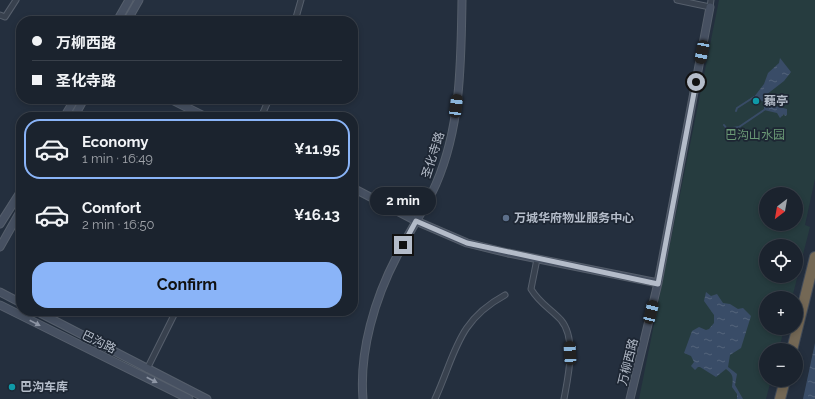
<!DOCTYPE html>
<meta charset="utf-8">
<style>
:root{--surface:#1b232e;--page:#242b36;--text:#f1f3f6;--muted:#a0a4aa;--line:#39404a;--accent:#8ab4f8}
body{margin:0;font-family:Raleway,"Noto Sans SC",sans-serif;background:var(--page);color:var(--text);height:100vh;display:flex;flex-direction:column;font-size:15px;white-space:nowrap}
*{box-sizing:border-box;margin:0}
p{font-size:13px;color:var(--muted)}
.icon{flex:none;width:22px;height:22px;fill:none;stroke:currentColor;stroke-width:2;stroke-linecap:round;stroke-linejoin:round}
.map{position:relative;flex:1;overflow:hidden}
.drawer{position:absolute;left:16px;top:112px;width:342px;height:204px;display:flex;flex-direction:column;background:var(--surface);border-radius:16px;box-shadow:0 2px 6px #0003,0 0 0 1px var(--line)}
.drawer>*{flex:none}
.top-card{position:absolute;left:16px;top:16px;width:342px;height:88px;border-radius:16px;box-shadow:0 2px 6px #0003,0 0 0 1px var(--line);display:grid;align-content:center;height:88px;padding:0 16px;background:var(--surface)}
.needle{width:26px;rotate:211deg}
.fabs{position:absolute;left:759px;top:187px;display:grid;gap:8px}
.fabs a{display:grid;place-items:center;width:44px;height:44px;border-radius:50%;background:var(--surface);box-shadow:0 2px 6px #0003,0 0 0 1px var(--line);font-size:20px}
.end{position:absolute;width:18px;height:18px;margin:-9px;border:5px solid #b4bcc9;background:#111;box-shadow:0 0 0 2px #111}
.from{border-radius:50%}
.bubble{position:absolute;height:28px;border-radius:14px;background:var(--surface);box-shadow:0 2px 6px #0003,0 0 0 1px var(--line);font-size:13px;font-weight:700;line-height:28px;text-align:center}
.car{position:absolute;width:12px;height:24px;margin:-12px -6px;border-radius:5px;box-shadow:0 0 3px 1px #0007;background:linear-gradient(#222 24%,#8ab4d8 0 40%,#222 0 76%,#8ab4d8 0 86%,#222 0)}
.top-card b{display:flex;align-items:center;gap:14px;height:38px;font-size:15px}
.top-card b+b{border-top:1px solid var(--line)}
.top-card i{width:10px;height:10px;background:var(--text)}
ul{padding:7px 0 0;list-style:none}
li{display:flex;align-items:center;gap:12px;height:60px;margin:0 8px 6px;padding:0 8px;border:2px solid transparent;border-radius:16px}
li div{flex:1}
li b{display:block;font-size:15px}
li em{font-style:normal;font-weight:700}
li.on{border-color:var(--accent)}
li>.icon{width:36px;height:36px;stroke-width:1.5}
.action{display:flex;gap:8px;margin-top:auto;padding:8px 16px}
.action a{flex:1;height:46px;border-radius:16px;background:var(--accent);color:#111;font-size:16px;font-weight:700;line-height:46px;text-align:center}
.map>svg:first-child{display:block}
.park{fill:#263c3f;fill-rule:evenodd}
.water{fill:url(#water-ripples)}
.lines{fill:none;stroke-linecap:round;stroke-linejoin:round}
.stream{stroke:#394c67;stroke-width:2}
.street-casing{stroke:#565f6c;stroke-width:7}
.secondary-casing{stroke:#565f6c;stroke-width:9}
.highway-casing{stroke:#434c59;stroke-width:12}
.street{stroke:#38414e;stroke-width:5}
.secondary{stroke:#465061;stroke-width:7}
.highway{stroke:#746855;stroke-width:10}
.oneway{fill:#8e96a5}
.route{stroke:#b4bcc9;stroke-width:5}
.culture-dot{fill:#0f9aa8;stroke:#1d2633;stroke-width:1.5}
.service-dot{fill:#5c6f8a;stroke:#1d2633;stroke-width:1.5}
.labels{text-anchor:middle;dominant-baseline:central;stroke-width:3.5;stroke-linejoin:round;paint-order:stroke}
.poi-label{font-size:12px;font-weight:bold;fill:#b4bcc9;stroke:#1d2633;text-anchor:start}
.park-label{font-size:12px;fill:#6b9a76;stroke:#1d2633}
.street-label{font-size:12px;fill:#b4bcc9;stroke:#1d2633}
</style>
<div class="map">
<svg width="815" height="399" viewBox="0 0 815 399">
<defs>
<pattern id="water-ripples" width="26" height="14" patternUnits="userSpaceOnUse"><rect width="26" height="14" fill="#394c67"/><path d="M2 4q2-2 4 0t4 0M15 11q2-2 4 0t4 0" fill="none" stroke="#53647b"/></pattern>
</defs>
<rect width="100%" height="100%" fill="#242f3e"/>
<path class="park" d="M719 0H815V179L805 225 810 227 792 298H766V328H784L779 350H766V380H771L766 399H639ZM766 194H796V224H766ZM766 246H796V276H766Z"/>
<path class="water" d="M780 58 791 72 784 81 766 95 775 106 787 109V115L785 116 784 114 780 118 777 113 764 110V102L754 97 764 84 768 73 779 63Z
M706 292 711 296 717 294 723 303 730 304 738 309 743 308 751 316 741 348 730 355 728 367 737 374 735 385 743 399H737V394L732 387C733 378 734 375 726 369L716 377 700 367H698L695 370 691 366 694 362 691 356 684 353 692 331 699 327 706 330 709 329 714 323V315L704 301Z
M815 343V399H803Z"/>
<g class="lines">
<path class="stream" d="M736 111 737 108 754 97
M724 125 727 129 739 127 764 110"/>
<defs>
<path id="street" d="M677 0 710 7 711 0
M0 15 5 17 16 0
M295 21 301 0
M261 117 269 99
M537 259 531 289C540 304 550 308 561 320 577 339 568 377 564 399
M147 369 176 311
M435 399C456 353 457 321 505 295"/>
<path id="secondary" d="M117 21 129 0
M127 21 139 0
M170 99 206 117
M64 117 75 99
M74 117 84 99
M353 188 416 221 467 243 508 253 658 283
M0 224 21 191
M0 247 21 210
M0 292 21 303
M0 305 189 399
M36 311 207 399
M363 399C359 351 375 298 397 256 409 232 425 209 436 184 461 127 461 62 462 0
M630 399 658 283 710 7"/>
<path id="highway" d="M792 350 815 257
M780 399 785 380"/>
</defs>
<use href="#street" class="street-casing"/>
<use href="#secondary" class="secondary-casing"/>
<use href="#highway" class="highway-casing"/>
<use href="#street" class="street"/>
<use href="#secondary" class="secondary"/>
<use href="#highway" class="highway"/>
</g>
<defs><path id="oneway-solid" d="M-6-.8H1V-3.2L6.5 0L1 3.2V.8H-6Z"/></defs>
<g class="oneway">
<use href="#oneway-solid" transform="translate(35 323) rotate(27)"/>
<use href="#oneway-solid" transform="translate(152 380) rotate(27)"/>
</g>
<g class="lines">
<path class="route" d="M403 245 416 221 467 243 658 284 696 82"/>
</g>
<g class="culture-dot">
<circle cx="756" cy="101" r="4"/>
<circle cx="12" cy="387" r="4"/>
</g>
<circle class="service-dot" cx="506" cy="218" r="4"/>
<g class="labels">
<g class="poi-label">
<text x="764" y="101">藕亭</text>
<text x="514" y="218">万城华府物业服务中心</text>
<text x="20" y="387">巴沟车库</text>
</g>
<g class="park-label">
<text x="755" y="135">巴沟山水园</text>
</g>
<g class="street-label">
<text transform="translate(433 155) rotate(-72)">圣化寺路</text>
<text transform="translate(99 342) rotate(26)">巴沟路</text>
<text transform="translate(628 362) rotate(-76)">万柳西路</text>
</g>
</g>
</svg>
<div class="fabs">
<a><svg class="needle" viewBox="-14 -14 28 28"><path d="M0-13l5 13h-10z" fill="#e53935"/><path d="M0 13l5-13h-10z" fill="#a0a4aa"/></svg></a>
<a><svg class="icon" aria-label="locate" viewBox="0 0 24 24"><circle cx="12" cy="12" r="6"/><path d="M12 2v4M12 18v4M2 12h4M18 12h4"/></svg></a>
<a>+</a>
<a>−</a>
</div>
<i class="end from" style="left:696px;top:82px"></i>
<i class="end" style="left:403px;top:245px"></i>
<div class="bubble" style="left:370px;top:187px;width:66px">2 min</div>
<i class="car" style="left:702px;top:52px;rotate:191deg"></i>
<i class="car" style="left:456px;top:106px;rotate:7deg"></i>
<i class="car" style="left:651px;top:312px;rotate:14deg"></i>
<i class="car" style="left:570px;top:353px;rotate:357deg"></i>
<div class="top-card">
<b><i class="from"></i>万柳西路</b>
<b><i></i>圣化寺路</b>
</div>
<section class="drawer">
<ul>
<li class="on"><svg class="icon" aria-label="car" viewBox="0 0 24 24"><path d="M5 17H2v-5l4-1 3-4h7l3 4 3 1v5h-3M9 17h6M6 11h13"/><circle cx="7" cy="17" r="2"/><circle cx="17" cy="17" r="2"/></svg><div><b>Economy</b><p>1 min · 16:49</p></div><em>¥11.95</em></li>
<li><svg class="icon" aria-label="car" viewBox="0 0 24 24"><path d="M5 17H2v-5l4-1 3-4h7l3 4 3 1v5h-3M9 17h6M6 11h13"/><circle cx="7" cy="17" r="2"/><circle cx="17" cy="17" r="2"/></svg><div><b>Comfort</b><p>2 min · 16:50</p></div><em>¥16.13</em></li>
</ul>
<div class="action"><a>Confirm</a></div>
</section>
</div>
